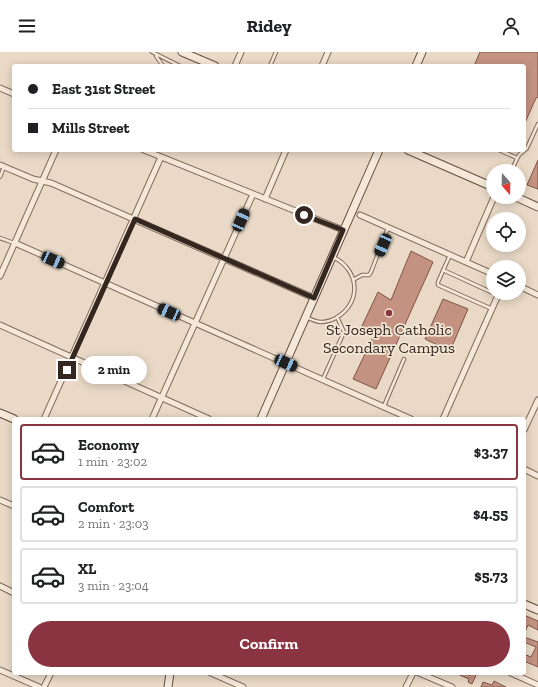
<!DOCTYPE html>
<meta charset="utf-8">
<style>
:root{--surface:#fff;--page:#f2f2f2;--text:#202124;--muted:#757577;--line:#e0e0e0;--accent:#8a3442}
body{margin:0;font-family:"Zilla Slab",serif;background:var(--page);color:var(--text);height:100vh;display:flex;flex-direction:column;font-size:15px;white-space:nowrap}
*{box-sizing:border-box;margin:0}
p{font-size:13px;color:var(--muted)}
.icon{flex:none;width:22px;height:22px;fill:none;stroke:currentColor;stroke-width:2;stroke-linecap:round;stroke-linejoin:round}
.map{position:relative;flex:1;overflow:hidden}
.drawer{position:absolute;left:12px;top:365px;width:514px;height:258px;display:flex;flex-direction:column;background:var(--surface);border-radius:4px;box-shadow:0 2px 10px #0003}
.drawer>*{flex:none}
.hud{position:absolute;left:12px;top:12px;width:514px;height:88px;border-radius:4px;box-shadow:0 2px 10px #0003;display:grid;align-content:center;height:88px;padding:0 16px;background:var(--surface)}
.needle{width:26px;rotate:160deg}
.buttons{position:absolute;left:486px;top:112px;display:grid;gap:8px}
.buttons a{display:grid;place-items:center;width:40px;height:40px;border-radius:50%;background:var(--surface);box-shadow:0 2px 10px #0003;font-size:20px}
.end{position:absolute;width:18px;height:18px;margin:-9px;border:5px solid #342720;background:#fff;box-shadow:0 0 0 2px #fff}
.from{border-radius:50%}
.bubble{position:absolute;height:28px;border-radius:14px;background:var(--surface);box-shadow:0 2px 10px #0003;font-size:13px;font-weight:700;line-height:28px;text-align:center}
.car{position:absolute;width:12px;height:24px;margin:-12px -6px;border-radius:5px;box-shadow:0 0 3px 1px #0007;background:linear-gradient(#222 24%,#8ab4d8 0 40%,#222 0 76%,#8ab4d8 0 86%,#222 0)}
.hud b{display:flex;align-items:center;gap:14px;height:38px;font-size:15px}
.hud b+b{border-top:1px solid var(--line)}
.hud i{width:10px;height:10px;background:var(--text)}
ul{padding:7px 0 0;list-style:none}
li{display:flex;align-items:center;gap:12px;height:56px;margin:0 8px 6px;padding:0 8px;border:2px solid var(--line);border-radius:4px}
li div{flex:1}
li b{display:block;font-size:15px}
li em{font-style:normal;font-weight:700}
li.on{border-color:var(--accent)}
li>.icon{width:36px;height:36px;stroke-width:1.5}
.action{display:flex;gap:8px;margin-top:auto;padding:8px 16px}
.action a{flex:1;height:46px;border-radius:24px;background:var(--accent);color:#fff;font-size:16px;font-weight:700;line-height:46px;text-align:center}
header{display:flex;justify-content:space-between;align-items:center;height:52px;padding:0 16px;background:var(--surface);font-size:18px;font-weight:700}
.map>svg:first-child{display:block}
.building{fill:#c39280;stroke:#7f5446}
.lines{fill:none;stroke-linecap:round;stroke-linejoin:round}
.lane-casing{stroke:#826c5e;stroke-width:4.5}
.street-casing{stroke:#826c5e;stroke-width:7}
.secondary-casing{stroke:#644d41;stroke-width:9}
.lane{stroke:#f5e8d8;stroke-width:2.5}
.street{stroke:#f5e8d8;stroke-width:5}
.secondary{stroke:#f5e8d8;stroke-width:7}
.route{stroke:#342720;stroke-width:5}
.poi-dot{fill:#8a3442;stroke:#f1e5d4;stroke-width:1.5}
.labels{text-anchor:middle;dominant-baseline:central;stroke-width:3.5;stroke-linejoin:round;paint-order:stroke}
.poi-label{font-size:16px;fill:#342720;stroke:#f1e5d4}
</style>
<header><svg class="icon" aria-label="menu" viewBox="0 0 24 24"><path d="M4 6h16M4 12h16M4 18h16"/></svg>Ridey<svg class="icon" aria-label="person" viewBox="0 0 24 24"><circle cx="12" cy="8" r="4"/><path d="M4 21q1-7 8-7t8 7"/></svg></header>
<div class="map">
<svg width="538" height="635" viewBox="0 0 538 635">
<rect width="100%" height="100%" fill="#e9d9c6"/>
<path class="building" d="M480 0H538V45L536 46 524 73V14H474Z
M538 108V137L527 133Z
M411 199 433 210 376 337 353 327 375 281 362 274 378 240 391 248Z
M443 247 468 257 450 299 425 287Z
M524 563 538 569V578L528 573 524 582Z
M524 585 538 590V615L524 609V602L531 605 536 595 524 590Z
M455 621 471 623 472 621H477L472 632 468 630 469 627Z
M494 629 506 635H481L483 630 492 633Z"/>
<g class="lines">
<defs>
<path id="lane" d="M152 0 180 14
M156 4 163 14
M270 14 276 0
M499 98 517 106
M511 119 519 103 527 96 538 72
M0 125 4 115
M0 186 14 191
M450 203 438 230V233L492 257
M443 218 493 241
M353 228 362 223H369L371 220 388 176
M306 265C310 267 316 270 321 270 325 270 332 268 336 266 362 251 360 218 333 205
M323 327 344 280 337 265
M384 354 404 307"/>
<path id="street" d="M235 14 241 0
M322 14 328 0
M0 36 14 42
M144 98 343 178
M0 113 33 127 51 131 314 246
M265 147 286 98
M360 163 493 222
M15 191 411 367
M466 210 494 145
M0 224 56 98
M519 234 538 243
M0 273 209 367
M44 367 161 105
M152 367 253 142
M443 367 499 241
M524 378 538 348
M524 417 538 424
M0 448 14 454
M0 534 14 541
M0 618 39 635
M211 621 243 635
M419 621 452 635
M511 621 538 633
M44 635 51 621
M406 635 413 621"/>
<path id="secondary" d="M182 0 215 14
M416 14 422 0
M408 98 493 135
M516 145 538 155
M0 361 14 367
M261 367 379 98
M524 552 538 558
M168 635 170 621"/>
</defs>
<use href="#lane" class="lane-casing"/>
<use href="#street" class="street-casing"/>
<use href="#secondary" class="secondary-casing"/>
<use href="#lane" class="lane"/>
<use href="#street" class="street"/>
<use href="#secondary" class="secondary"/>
</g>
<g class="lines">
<path class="route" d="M67 318 135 167 314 246 343 178 304 163"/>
</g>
<circle class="poi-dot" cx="389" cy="261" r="4"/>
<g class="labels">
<g class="poi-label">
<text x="389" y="277">St Joseph Catholic<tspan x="389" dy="18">Secondary Campus</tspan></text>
</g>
</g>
</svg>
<div class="buttons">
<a><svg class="needle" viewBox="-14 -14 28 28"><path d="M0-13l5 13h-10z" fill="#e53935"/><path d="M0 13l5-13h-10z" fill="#757577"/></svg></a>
<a><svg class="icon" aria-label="locate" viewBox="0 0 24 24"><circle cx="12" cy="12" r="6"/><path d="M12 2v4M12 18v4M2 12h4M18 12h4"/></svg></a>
<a><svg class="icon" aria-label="layers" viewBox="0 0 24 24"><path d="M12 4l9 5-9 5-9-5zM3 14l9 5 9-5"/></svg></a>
</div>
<i class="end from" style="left:304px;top:163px"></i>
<i class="end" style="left:67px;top:318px"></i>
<div class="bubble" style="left:81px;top:304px;width:66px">2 min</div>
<i class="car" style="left:241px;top:168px;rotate:24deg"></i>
<i class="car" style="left:383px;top:193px;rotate:204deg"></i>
<i class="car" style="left:53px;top:208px;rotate:114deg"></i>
<i class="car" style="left:169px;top:260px;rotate:294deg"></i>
<i class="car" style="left:286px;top:311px;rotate:114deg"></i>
<div class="hud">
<b><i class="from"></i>East 31st Street</b>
<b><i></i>Mills Street</b>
</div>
<section class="drawer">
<ul>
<li class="on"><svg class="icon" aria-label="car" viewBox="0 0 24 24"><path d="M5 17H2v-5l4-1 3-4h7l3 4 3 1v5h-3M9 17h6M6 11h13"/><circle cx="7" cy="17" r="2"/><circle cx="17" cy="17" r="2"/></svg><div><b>Economy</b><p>1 min · 23:02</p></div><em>$3.37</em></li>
<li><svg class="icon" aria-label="car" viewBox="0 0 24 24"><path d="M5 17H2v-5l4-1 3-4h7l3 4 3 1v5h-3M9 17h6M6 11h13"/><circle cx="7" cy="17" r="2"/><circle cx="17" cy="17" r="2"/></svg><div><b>Comfort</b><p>2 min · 23:03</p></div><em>$4.55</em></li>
<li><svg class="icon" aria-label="car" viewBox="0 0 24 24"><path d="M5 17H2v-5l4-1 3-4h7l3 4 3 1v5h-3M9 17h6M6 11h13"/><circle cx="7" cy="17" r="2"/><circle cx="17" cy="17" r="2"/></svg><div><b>XL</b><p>3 min · 23:04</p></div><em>$5.73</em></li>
</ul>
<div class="action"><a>Confirm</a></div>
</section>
</div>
